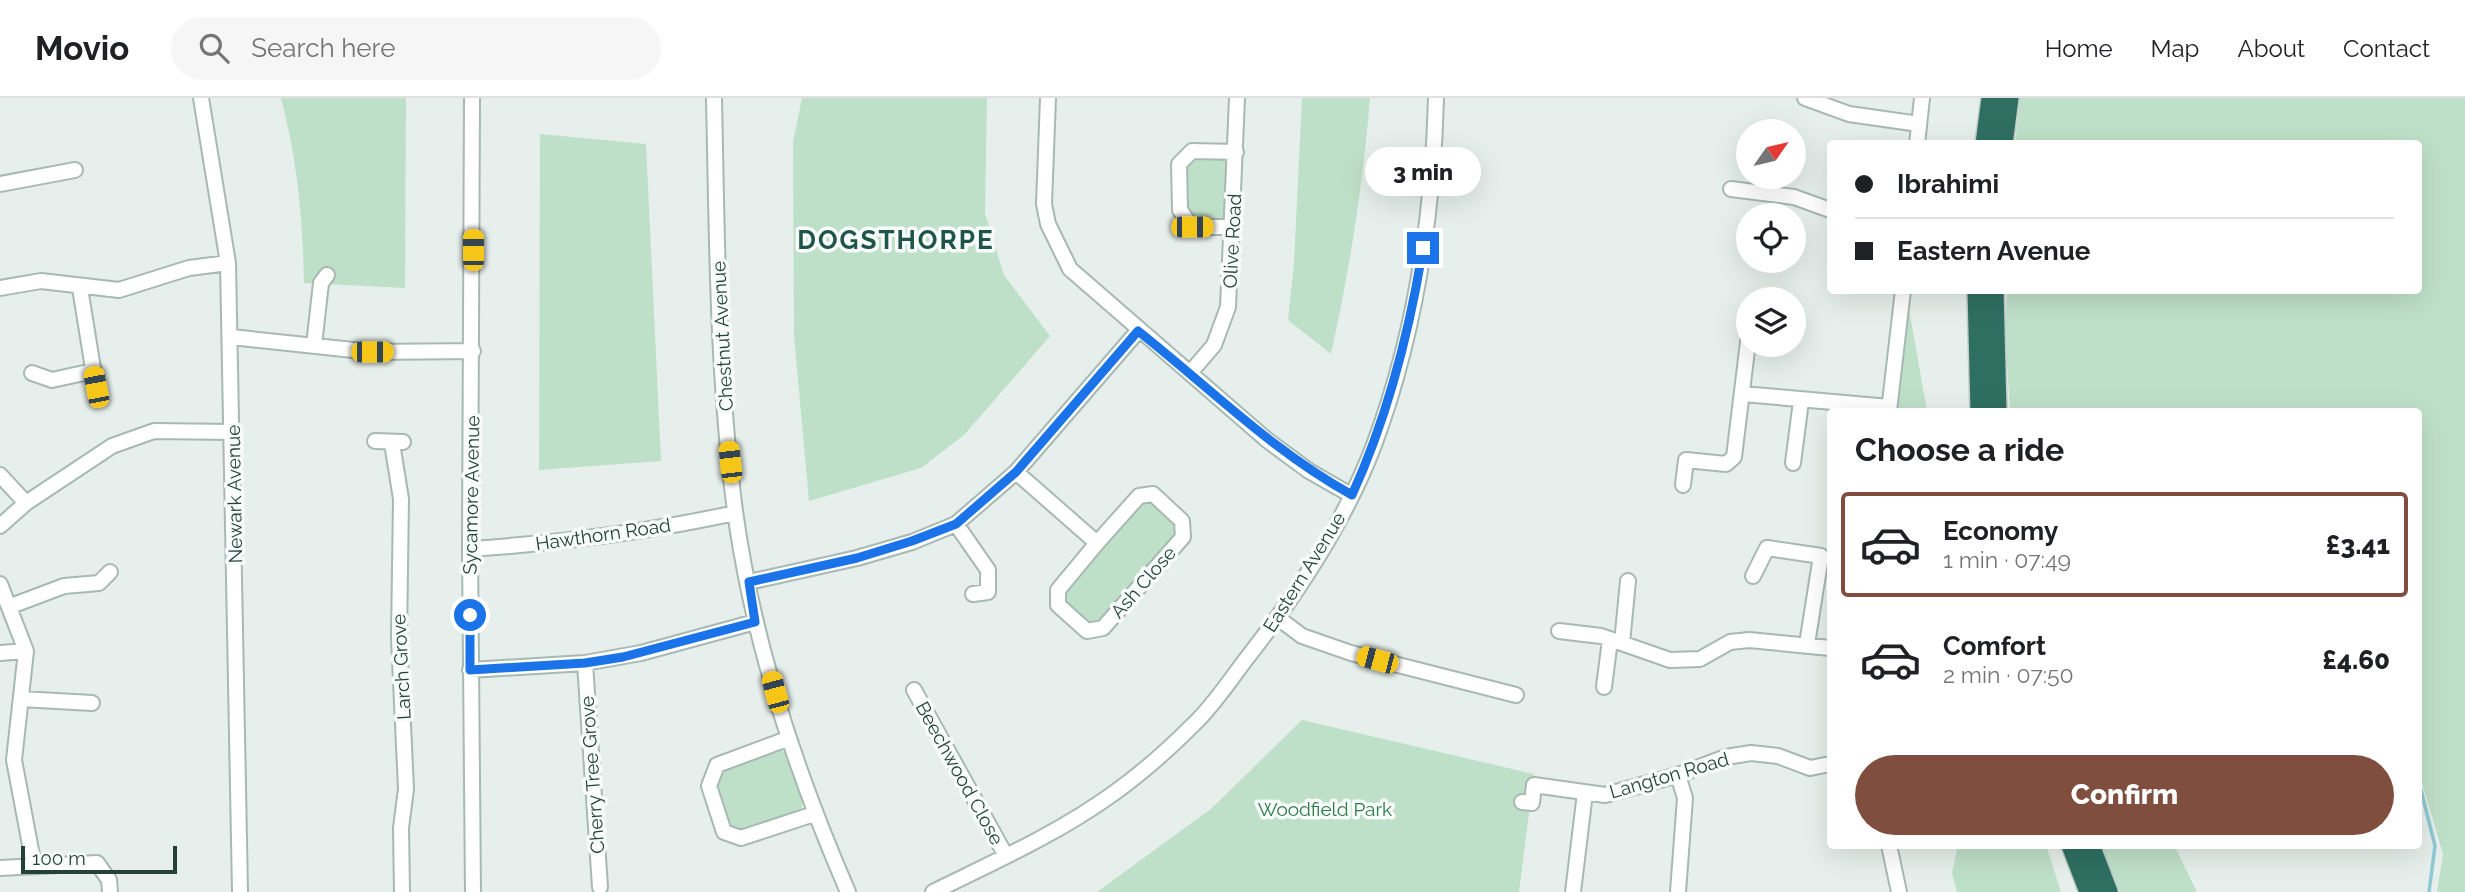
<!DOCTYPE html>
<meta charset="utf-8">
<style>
:root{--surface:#fff;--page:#f6f6f6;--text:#202124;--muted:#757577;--line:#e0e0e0;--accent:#7f4e3f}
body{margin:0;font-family:Raleway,sans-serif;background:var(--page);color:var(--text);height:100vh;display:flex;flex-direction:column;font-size:26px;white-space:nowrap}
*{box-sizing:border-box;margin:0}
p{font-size:23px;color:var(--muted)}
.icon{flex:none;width:38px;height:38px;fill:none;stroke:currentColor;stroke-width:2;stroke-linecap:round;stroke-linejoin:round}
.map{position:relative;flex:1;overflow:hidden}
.panel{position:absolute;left:1827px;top:310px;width:595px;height:441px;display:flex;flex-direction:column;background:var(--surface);border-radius:7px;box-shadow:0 7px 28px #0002}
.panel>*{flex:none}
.banner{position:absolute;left:1827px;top:42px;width:595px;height:154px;border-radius:7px;box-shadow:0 7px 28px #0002;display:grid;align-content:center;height:154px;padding:0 28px;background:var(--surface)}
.needle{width:46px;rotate:56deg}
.tools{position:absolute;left:1736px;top:21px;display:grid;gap:14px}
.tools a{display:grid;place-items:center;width:70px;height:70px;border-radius:50%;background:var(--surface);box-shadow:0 7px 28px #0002;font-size:35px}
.scale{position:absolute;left:21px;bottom:18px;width:156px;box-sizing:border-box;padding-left:7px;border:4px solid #24423a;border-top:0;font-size:19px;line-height:24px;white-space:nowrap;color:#24423a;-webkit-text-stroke:5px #f7fbf9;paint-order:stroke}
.end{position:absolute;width:32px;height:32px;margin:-16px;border:9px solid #1a73e8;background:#fff;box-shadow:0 0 0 4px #fff}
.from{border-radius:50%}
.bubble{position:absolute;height:49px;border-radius:24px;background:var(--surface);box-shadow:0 7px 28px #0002;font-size:23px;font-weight:800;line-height:49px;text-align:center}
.car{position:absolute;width:21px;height:42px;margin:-21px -10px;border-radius:9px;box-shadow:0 0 5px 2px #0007;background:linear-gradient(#f5c518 24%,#345 0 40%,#f5c518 0 76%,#345 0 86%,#f5c518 0)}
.banner b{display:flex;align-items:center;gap:24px;height:66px;font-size:26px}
.banner b+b{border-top:2px solid var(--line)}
.banner i{width:18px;height:18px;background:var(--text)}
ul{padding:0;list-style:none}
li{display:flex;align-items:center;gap:21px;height:105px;margin:0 14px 10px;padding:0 14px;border:4px solid transparent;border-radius:7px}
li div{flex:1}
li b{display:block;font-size:26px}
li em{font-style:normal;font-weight:800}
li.on{border-color:var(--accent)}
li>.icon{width:63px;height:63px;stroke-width:1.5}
h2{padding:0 28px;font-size:32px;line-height:84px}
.primary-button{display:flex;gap:14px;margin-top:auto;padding:14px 28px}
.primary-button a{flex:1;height:80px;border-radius:42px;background:var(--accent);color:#fff;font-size:28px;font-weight:800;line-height:80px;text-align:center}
header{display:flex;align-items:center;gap:42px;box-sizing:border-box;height:98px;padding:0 35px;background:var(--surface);border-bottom:2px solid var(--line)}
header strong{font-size:33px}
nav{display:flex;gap:38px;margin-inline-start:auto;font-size:24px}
.search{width:490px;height:63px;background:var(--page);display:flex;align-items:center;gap:18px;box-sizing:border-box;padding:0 24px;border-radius:38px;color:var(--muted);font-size:26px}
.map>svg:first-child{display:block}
.green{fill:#bfe0c8}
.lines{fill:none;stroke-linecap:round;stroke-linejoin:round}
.stream{stroke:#8ec9d4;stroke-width:3.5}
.minor-casing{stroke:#a8b8b2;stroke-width:18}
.highway-casing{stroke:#c2cac8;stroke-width:24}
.minor{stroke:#fff;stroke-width:14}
.highway{stroke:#2f6f62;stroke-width:21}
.route{stroke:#1a73e8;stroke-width:9}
.labels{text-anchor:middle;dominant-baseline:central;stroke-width:7;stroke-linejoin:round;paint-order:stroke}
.street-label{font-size:19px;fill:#24423a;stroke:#f7fbf9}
.park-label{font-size:19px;fill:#2d7a4b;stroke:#f7fbf9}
.district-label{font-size:26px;font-weight:bold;letter-spacing:2px;fill:#1f5548;stroke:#f7fbf9}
</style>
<header>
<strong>Movio</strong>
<div class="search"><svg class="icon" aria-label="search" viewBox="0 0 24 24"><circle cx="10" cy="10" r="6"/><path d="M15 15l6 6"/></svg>Search here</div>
<nav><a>Home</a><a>Map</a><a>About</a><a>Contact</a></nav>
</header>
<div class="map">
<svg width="2465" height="794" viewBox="0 0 2465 794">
<rect width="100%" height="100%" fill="#e6efeb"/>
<path class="green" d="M281 0H406L405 190 304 185C303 122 297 61 281 0Z
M802 0H987L985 115 1004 177 1050 238 964 337 921 370 809 403 794 238 793 44Z
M1302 0H1370C1363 87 1350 170 1331 256L1288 222 1294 165Z
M2020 0H2465V794H2437L2443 756 2418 671V313H2010L2005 233 2007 193 2418 192V46L2015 45Z
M540 36 646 46 661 363 539 372Z
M1198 57 1225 58 1232 64V114L1223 124H1193L1186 110V69Z
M1909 211 1927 313H1897Z
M1152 400 1178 425V437L1101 526 1088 528 1062 505V493L1141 402Z
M1302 622 1534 676 1519 794H1097L1212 710Z
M777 650C795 655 809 698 800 714L740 734C722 723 714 691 720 672Z
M1958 747H2046L2061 794H1957L1952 775Z
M2100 747H2174L2197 794H2120Z"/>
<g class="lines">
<path class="stream" d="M2418 680 2435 748 2429 794"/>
<defs>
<path id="minor" d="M201 0 228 165 240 794
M472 0 470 451 473 794
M714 0C717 138 717 276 735 413 753 545 795 672 848 794
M1048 0 1044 106 1048 126 1070 171 1267 342 1309 373 1351 397
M1805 0 1849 16 1919 26
M1917 46 1922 0
M0 86 75 72
M1731 91 1794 99 1830 112
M1234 129H1192L1180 112 1179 66 1192 53 1236 54
M0 190 41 183 119 192 189 170 228 165
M80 190 96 289
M231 239 372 254 473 253
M314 247 321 185 327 177
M32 275 52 282 93 273
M1190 275 1214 247 1228 209 1237 0
M1743 296 1889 309
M1889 313 1903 192
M375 343 403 344
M392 345 401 401 399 540 406 691 401 730 402 794
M1793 365 1801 303
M1016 374 1097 445 1139 398 1153 396 1182 423 1183 439 1103 530 1087 533 1058 507V492L1097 445
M0 377 26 405
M1683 387 1686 362 1726 366 1734 359 1748 244
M956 426 988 472V494L973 496
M0 428 26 405 112 348 154 333 233 334
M470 451C558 445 649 434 735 415
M1753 478 1767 450 1821 458 1807 546
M749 484 857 460 912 444 956 426 1016 374 1138 233
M0 486 26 553 14 662 34 768
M11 508 64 488 99 485 110 474
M1278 520 1302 538 1351 555 1516 597
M1559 533 1601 538 1670 562 1700 561 1730 544 1749 542 1830 550
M1622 545 1628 483
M0 555 26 553
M585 565 600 789
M470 572 585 565 641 555 755 524
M1604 589 1610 542
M914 592 1006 758
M21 601 92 605
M787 641 717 667 709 688 724 734 741 740 814 716
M1678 677 1685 700 1678 794
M1522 704 1532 705 1534 687 1605 697 1678 677 1726 659 1751 655 1778 658 1810 670 1830 666
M1889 747 1899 794
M0 770 97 765 109 782 110 794
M933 794C994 764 1059 735 1114 695 1142 675 1170 650 1194 626 1214 607 1230 582 1247 560 1297 496 1345 424 1374 347 1415 237 1433 117 1436 0
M1573 794 1585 695"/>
<path id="highway" d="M1986 46 1992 0
M2002 46 2008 0
M1978 192 1981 313
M1993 192 1996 313
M2072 747 2090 794
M2089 747 2107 794"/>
</defs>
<use href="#minor" class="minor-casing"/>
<use href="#highway" class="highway-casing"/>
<use href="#minor" class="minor"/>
<use href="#highway" class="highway"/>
</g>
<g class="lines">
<path class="route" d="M470 517V572L585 565 623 559 755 524 749 484 857 460 912 443 956 426 1016 374 1138 233C1209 289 1272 353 1352 397 1388 318 1409 236 1423 150"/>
</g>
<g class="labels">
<g class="street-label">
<text transform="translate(1232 143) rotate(-87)">Olive Road</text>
<text transform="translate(722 238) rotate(-93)">Chestnut Avenue</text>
<text transform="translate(234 396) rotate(-91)">Newark Avenue</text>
<text transform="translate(471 397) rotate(-89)">Sycamore Avenue</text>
<text transform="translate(603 436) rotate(-8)">Hawthorn Road</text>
<text transform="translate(1304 474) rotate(-58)">Eastern Avenue</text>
<text transform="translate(1143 484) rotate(-49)">Ash Close</text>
<text transform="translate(401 569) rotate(-93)">Larch Grove</text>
<text transform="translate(960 675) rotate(61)">Beechwood Close</text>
<text transform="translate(592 677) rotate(-94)">Cherry Tree Grove</text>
<text transform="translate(1669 677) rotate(-16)">Langton Road</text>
</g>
<g class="park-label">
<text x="1325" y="711">Woodfield Park</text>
</g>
<g class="district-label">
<text x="896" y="142">DOGSTHORPE</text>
</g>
</g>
</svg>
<div class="tools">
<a><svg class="needle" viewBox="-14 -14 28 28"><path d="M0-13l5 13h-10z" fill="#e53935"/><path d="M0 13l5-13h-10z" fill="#757577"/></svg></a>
<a><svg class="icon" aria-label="locate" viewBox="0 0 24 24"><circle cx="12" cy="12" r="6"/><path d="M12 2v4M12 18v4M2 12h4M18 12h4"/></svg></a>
<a><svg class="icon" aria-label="layers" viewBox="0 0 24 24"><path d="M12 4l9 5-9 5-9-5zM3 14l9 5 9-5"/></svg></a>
</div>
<div class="scale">100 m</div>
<i class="end from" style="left:470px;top:517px"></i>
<i class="end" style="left:1423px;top:150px"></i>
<div class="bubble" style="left:1365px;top:49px;width:116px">3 min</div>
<i class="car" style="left:1192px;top:129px;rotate:90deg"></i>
<i class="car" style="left:473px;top:152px;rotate:0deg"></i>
<i class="car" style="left:372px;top:254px;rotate:90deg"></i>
<i class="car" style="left:96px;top:289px;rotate:349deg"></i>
<i class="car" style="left:730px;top:364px;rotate:354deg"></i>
<i class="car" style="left:1377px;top:562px;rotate:285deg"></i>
<i class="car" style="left:775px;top:594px;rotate:345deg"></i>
<div class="banner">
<b><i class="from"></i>Ibrahimi</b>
<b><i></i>Eastern Avenue</b>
</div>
<section class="panel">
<h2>Choose a ride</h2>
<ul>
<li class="on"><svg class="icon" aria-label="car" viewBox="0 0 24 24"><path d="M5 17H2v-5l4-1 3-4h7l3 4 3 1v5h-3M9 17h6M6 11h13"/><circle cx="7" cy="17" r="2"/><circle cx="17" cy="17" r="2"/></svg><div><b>Economy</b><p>1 min · 07:49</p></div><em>£3.41</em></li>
<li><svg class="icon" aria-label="car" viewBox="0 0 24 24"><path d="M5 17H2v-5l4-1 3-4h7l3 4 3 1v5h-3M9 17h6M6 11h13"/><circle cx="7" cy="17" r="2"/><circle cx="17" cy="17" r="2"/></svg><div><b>Comfort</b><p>2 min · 07:50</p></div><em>£4.60</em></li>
</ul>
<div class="primary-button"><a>Confirm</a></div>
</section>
</div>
